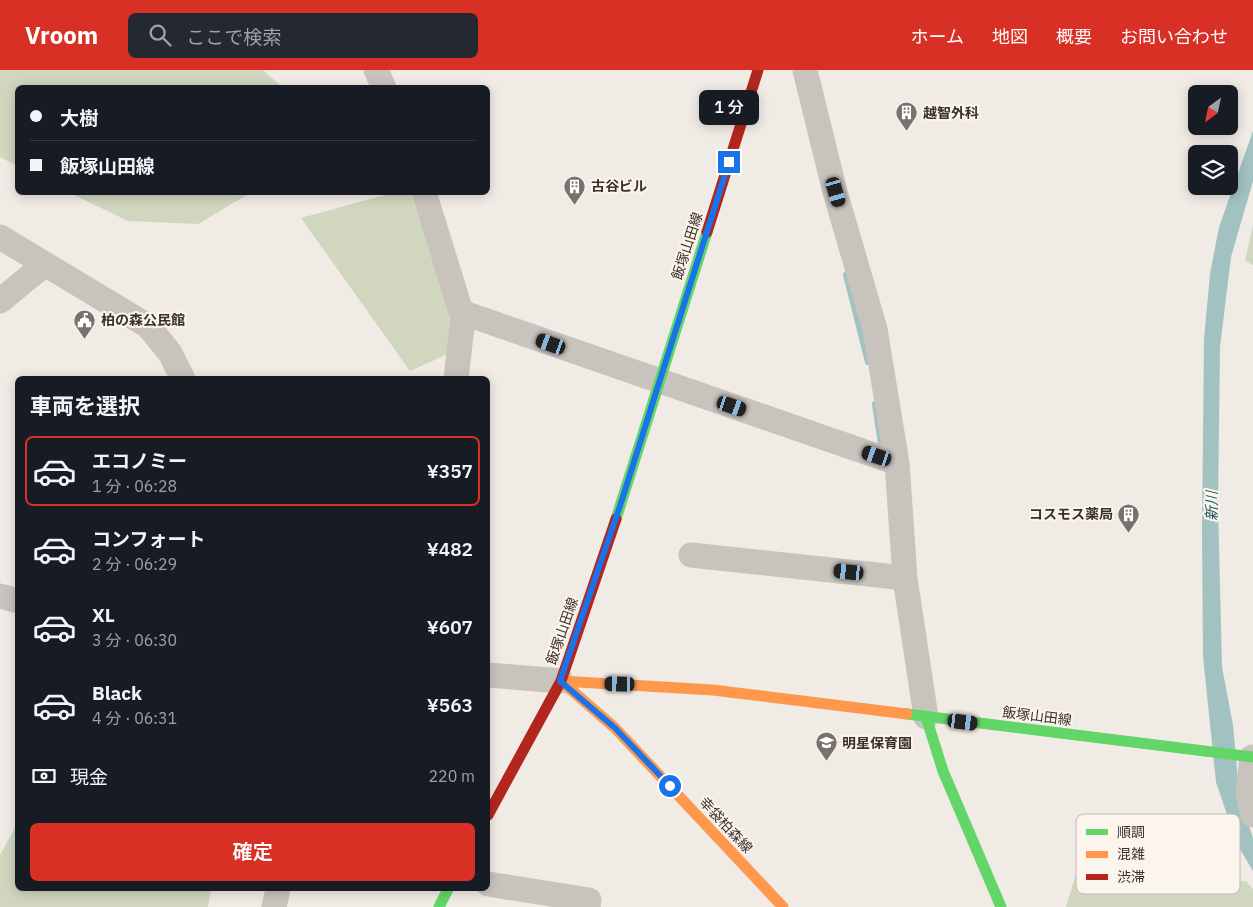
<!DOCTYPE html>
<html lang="ja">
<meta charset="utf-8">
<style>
:root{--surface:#171b24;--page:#242831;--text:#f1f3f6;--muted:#9ea1a6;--line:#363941;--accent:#d93025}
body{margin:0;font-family:"IBM Plex Sans","Noto Sans JP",sans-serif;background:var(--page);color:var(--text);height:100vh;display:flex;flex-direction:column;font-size:19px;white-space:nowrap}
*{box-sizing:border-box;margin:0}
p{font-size:16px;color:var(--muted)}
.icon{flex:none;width:28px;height:28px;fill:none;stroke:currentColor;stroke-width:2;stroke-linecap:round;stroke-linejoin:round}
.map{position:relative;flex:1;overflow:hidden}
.details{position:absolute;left:15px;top:306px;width:475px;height:515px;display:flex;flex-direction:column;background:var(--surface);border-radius:8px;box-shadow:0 2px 12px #0003}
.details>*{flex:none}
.banner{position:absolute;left:15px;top:15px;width:475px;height:110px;border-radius:8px;box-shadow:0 2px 12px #0003;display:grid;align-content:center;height:110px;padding:0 15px;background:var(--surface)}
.needle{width:32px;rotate:213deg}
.fabs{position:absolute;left:1188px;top:15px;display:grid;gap:10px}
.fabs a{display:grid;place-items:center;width:50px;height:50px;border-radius:8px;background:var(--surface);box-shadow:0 2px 12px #0003;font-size:25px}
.end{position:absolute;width:22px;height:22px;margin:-11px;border:6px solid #1a73e8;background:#fff;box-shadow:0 0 0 2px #fff}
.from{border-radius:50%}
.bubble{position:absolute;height:35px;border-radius:8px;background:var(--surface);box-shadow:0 2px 12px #0003;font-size:16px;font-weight:600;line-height:35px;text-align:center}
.car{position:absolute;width:15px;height:30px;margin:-15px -8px;border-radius:6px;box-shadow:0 0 4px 1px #0007;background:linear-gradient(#222 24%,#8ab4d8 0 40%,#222 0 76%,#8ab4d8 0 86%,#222 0)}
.banner b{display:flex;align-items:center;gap:18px;height:48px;font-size:19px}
.banner b+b{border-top:1px solid var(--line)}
.banner i{width:12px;height:12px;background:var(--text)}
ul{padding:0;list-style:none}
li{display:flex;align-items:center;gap:15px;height:70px;margin:0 10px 8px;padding:0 5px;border:2px solid transparent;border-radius:8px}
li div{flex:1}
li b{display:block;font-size:19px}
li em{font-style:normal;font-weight:600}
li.active{border-color:var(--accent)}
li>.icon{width:45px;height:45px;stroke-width:1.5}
h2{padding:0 15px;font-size:22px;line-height:60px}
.pay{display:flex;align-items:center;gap:12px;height:55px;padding:0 15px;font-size:19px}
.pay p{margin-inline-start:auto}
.action{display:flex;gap:10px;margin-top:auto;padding:10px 15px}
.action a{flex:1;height:58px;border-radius:8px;background:var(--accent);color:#fff;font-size:20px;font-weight:600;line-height:58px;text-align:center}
header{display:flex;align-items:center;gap:30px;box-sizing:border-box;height:70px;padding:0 25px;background:var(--accent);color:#fff}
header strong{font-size:24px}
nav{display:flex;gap:28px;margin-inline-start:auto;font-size:18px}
.search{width:350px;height:45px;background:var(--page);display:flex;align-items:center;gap:12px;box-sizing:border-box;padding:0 18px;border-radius:8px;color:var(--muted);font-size:19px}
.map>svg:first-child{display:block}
.green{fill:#d1d6bf}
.water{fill:#a1c2c1}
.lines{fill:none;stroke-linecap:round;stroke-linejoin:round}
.stream{stroke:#a1c2c1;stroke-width:6}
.street{stroke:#c9c3be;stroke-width:25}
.fast{stroke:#63d668;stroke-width:11}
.slow{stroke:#ff974d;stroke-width:11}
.jam{stroke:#b3261e;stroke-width:11}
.route{stroke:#1a73e8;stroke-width:6}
.labels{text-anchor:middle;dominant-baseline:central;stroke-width:4;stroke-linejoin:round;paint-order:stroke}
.poi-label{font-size:14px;font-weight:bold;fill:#3b302b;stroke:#fbf5ee;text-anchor:start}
.street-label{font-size:14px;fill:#3b302b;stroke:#fbf5ee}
.water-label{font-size:15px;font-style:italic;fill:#1f5a5e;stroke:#fbf5ee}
.key{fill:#fbf5ee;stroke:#c1bab4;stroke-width:1}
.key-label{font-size:14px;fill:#3b302b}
</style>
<header>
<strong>Vroom</strong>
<div class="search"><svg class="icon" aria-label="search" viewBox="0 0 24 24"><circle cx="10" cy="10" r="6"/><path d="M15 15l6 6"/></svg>ここで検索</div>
<nav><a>ホーム</a><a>地図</a><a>概要</a><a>お問い合わせ</a></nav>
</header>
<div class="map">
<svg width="1253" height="837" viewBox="0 0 1253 837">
<rect width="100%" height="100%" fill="#f0ebe5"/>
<path class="green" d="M0 0H263L282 17 18 18 17 96 0 87Z
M70 123 248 122V123L247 125 198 154 128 151Z
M392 123H411L450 242 448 284 410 301 301 148Z
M1253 155V195L1245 191Z
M17 754 18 819H211L208 837H0V785Z
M1077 801 1246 811 1253 819V837H1066Z"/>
<path class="water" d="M1253 61V111L1231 187 1220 277 1218 435 1222 597 1233 655 1239 720 1253 769V801L1237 774 1216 712 1203 586 1202 461 1204 269 1210 204 1219 157Z"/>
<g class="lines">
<path class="stream" d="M846 205 868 292
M875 334 882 381"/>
<path class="street" d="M376 0 384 18
M805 0 835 122 875 259 897 393 905 508 926 647
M424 122 463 248 456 309
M0 167 148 256 170 283 183 309
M0 231 45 194
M461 242 897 393
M691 485 905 508
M0 526 18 531
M488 605 561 611
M1252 687 1248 723 1253 745
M488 814 589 830 588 837
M274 837 278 819"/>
<path class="fast" d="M616 449 707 162
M907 644 1253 687
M926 647 943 701 1001 837
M439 837 448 819"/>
<path class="slow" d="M561 611 713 620 907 644
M561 611 615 658 783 837"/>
<path class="jam" d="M707 162 758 0
M488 745 561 611 616 449"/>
</g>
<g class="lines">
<path class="route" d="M670 716 615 658 560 611 620 436 729 92"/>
</g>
<defs>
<symbol id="building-pin" viewBox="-11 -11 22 30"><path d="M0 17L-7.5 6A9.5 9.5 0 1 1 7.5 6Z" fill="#7a716c" stroke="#fbf5ee"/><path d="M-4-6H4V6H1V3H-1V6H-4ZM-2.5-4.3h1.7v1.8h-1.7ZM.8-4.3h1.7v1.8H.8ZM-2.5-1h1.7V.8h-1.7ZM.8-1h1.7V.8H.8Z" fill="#fff"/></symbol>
<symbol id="civic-pin" viewBox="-11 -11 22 30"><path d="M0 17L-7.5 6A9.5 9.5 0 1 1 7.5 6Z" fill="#7a716c" stroke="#fbf5ee"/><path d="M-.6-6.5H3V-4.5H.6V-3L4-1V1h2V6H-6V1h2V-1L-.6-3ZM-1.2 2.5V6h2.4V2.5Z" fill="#fff"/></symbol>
<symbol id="school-pin" viewBox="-11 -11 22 30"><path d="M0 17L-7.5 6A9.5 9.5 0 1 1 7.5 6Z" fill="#7a716c" stroke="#fbf5ee"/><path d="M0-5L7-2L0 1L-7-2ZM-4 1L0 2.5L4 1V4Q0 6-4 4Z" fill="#fff"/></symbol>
</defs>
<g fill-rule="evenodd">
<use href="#building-pin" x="894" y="30" width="25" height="34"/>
<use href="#building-pin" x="562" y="104" width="25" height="34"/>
<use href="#civic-pin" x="72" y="238" width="25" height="34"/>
<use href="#building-pin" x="1116" y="432" width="25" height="34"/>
<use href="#school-pin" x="814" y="660" width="25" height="34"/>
</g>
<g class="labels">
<g class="poi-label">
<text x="923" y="43">越智外科</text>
<text x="591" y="116">古谷ビル</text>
<text x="101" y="250">柏の森公民館</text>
<text x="1113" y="444" text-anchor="end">コスモス薬局</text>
<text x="842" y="673">明星保育園</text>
</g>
<g class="street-label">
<text transform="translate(687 176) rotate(-72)">飯塚山田線</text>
<text transform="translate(562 561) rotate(-71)">飯塚山田線</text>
<text transform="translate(1037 646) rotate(7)">飯塚山田線</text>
<text transform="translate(726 755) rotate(47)">幸袋柏森線</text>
</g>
<g class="water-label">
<text transform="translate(1211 436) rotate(-90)">新川</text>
</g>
</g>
<rect x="1076" y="744" width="164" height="80" rx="8" class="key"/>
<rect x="1086" y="759" width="22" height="6" fill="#63d668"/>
<rect x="1086" y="781" width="22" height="7" fill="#ff974d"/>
<rect x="1086" y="804" width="22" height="6" fill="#b3261e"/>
<g class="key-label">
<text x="1117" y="767">順調</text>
<text x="1117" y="789">混雑</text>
<text x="1117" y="812">渋滞</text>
</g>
</svg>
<div class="fabs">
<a><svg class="needle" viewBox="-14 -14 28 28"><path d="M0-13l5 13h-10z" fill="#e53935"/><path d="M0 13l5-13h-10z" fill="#9ea1a6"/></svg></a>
<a><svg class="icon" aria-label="layers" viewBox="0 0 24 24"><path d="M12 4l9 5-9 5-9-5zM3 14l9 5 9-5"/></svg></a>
</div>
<i class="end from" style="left:670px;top:716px"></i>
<i class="end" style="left:729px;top:92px"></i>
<div class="bubble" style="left:699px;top:20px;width:60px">1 分</div>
<i class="car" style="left:836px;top:122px;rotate:164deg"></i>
<i class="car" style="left:551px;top:274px;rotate:290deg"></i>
<i class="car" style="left:732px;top:336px;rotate:109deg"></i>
<i class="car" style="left:877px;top:386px;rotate:289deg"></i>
<i class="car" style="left:849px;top:502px;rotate:276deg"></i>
<i class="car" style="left:620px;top:614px;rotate:271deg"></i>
<i class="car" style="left:963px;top:652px;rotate:97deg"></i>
<div class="banner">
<b><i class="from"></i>大樹</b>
<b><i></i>飯塚山田線</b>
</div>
<section class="details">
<h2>車両を選択</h2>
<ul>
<li class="active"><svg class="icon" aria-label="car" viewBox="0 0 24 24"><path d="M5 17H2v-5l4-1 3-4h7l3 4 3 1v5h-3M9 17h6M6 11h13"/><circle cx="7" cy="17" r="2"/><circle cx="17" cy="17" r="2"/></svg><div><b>エコノミー</b><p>1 分 · 06:28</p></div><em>¥357</em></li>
<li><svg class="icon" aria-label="car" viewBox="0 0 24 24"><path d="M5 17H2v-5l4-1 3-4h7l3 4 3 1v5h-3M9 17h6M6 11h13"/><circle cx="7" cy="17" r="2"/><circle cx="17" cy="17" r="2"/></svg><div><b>コンフォート</b><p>2 分 · 06:29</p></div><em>¥482</em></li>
<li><svg class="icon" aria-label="car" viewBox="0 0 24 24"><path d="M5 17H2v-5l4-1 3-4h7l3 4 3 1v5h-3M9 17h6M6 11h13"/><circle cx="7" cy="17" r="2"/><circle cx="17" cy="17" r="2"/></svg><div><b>XL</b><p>3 分 · 06:30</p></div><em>¥607</em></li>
<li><svg class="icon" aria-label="car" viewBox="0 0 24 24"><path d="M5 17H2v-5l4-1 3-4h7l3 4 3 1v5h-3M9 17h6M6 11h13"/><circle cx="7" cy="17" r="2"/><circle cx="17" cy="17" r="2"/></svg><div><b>Black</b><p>4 分 · 06:31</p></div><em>¥563</em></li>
</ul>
<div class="pay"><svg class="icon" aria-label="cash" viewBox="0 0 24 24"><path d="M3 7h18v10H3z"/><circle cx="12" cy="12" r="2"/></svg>現金<p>220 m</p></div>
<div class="action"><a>確定</a></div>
</section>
</div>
